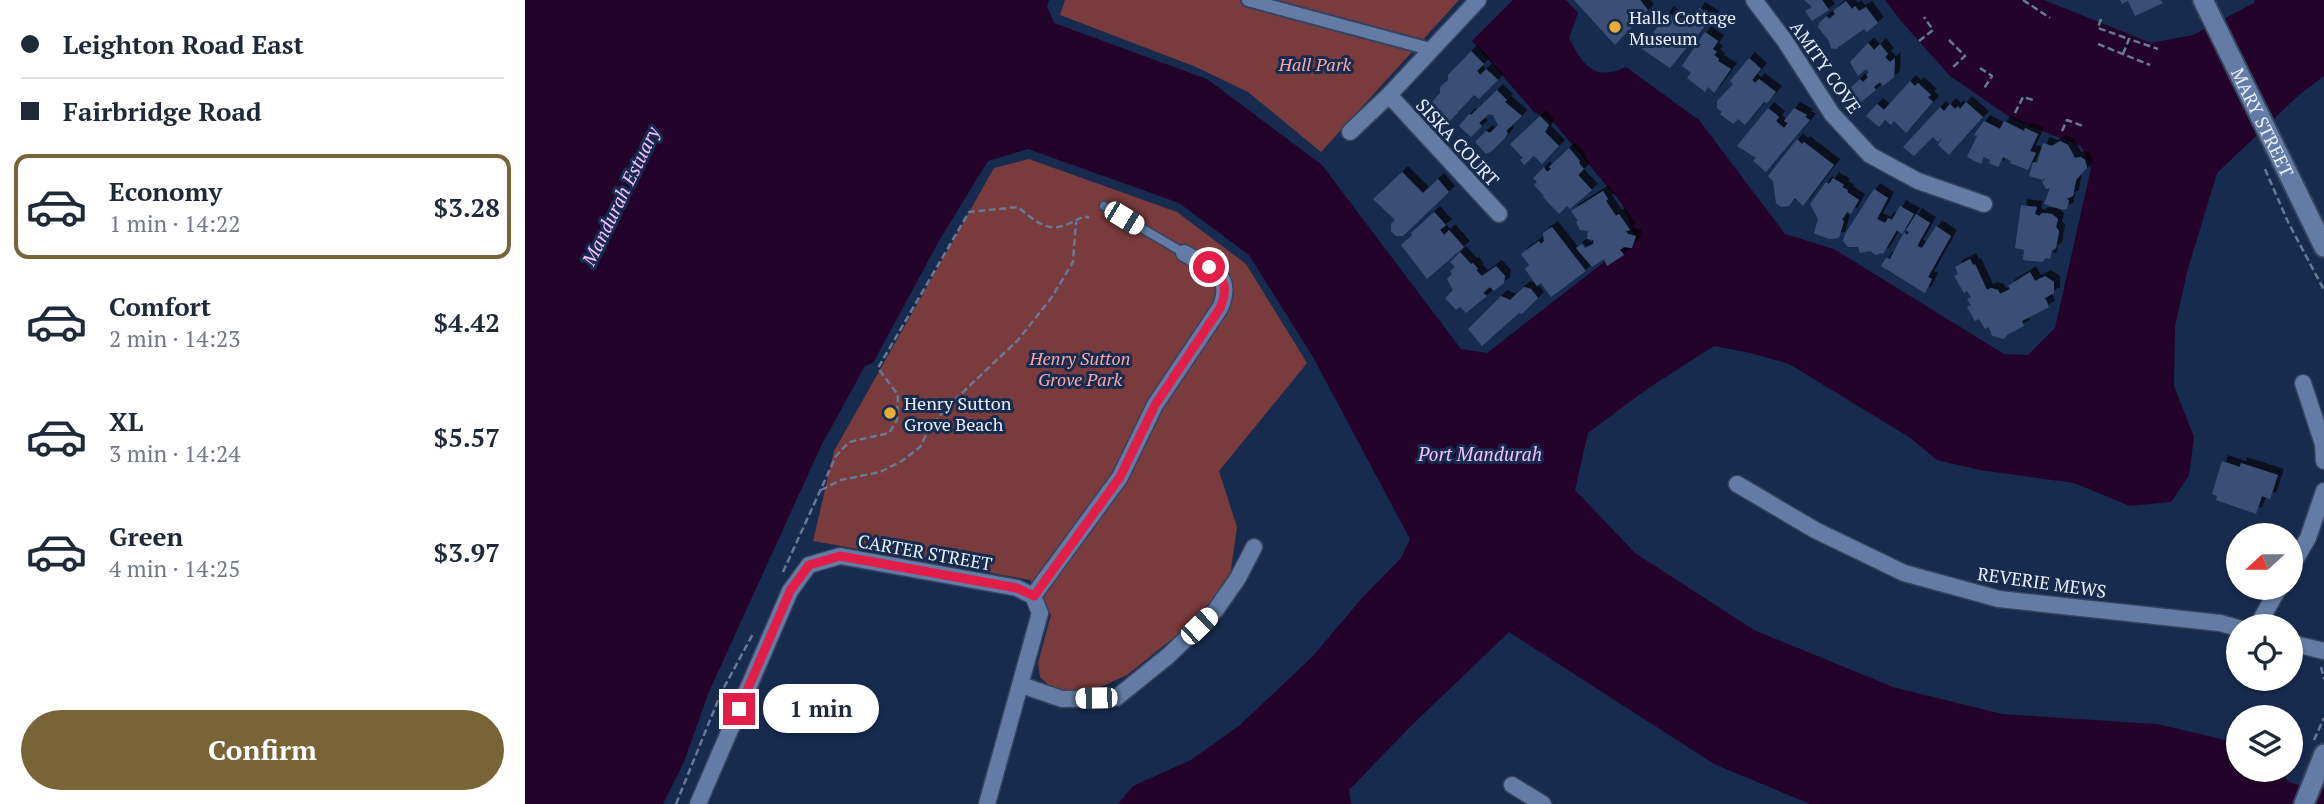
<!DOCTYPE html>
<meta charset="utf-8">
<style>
:root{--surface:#fff;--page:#f6f6f7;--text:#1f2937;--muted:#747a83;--line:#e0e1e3;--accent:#796437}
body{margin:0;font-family:"PT Serif",serif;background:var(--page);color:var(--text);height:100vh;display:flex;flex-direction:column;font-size:26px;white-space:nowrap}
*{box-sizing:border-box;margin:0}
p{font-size:23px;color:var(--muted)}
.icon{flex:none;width:38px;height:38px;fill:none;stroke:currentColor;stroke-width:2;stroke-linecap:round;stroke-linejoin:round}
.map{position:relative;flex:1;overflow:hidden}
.drawer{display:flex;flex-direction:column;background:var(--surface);width:525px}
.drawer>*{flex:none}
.top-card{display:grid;align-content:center;height:154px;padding:0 21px;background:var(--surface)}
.needle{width:46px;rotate:249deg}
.tools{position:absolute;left:1701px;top:523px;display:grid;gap:14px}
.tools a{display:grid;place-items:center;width:77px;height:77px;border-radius:50%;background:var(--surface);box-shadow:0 2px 5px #0004;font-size:35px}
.end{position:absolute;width:32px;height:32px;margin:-16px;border:9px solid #e11d48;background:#fff;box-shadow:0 0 0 4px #fff}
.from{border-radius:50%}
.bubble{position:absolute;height:49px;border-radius:24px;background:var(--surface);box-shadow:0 2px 5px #0004;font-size:23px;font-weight:800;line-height:49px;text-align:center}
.car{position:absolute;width:21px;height:42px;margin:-21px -10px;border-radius:9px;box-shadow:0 0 5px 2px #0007;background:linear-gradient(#fff 24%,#345 0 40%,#fff 0 76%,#345 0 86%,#fff 0)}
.top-card b{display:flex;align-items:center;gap:24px;height:66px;font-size:26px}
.top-card b+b{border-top:2px solid var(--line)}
.top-card i{width:18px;height:18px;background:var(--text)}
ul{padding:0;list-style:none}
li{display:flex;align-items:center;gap:21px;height:105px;margin:0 14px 10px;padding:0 7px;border:4px solid transparent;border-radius:14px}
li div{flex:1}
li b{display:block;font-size:26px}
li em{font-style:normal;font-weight:800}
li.current{border-color:var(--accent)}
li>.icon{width:63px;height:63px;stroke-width:1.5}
.button{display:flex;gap:14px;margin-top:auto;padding:14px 21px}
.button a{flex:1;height:80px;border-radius:42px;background:var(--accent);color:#fff;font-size:28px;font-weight:800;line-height:80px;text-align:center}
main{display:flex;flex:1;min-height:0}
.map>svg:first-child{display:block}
.green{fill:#793b3c}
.water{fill:#230329}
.building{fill:#3a5076;filter:url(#shadow)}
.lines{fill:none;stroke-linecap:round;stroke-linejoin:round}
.service-casing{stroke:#35435f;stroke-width:11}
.pedestrian-casing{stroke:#35435f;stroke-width:16}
.minor-casing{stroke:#35435f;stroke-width:19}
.tertiary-casing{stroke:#35435f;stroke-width:23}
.path{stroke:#697993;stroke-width:2.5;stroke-dasharray:7 3.5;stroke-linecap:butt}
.service{stroke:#647ca5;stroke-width:8}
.pedestrian{stroke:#647ca5;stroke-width:12}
.minor{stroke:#647ca5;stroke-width:16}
.tertiary{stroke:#647ca5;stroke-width:19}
.route{stroke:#e11d48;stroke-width:9}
.poi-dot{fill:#e6ac36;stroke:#172b4e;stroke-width:2.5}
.labels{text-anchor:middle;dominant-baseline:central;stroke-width:6;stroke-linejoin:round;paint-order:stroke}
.poi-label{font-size:18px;fill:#e8f0fe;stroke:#172b4e;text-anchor:start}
.park-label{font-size:18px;font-style:italic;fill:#f9a7a5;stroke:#172b4e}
.street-label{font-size:18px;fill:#e8f0fe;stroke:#172b4e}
.water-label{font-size:19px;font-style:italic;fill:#f4c1fd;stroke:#172b4e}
</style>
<main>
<section class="drawer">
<div class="top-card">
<b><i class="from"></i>Leighton Road East</b>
<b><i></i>Fairbridge Road</b>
</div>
<ul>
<li class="current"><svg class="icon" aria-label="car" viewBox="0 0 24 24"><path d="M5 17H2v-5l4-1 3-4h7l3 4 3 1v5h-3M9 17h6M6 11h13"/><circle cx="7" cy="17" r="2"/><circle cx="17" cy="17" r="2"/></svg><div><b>Economy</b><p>1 min · 14:22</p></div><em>$3.28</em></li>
<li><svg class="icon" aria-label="car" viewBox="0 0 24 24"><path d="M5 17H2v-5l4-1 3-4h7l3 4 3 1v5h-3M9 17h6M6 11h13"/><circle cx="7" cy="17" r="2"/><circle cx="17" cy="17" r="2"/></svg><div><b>Comfort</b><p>2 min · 14:23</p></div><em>$4.42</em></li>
<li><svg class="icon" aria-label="car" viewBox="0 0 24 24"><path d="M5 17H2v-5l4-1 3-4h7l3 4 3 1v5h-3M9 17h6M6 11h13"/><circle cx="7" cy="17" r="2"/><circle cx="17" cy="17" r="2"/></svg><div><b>XL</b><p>3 min · 14:24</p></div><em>$5.57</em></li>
<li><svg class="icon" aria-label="car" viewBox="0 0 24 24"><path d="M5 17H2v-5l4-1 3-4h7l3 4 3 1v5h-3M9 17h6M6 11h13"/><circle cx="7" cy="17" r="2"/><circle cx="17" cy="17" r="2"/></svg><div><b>Green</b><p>4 min · 14:25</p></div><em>$3.97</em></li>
</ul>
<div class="button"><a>Confirm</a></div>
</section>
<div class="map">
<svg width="1799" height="804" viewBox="0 0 1799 804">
<defs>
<filter id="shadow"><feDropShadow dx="6" dy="-6" stdDeviation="0" flood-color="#0009"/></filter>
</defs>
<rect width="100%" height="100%" fill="#172b4e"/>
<path class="green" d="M540 0H934L796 152 723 92 671 67 535 15Z
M504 159 652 212 721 264 782 363 694 471 712 527 705 577 677 615 602 675 571 689 544 692 526 687 515 677 513 663 526 615 505 580 288 541 309 451 469 168Z"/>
<path class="water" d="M0 0H524L522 6 529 23 682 79 797 165 936 349 962 353 1110 238 1097 204 1029 123 1009 112 947 41 988 0H1041L1053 13 1044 38C1058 65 1069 82 1101 67L1174 120 1260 234 1309 249 1479 354 1503 355 1530 328 1566 168 1556 146 1489 120 1425 76 1376 21 1360 0H1519L1626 43 1668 35 1729 3 1730 0H1799V76L1774 95 1692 173 1662 272 1650 327 1649 386 1669 437 1664 475 1646 502 1605 506 1549 483 1455 470 1412 460 1384 437 1264 364 1226 353 1189 346 1122 389 1063 433 1050 490 1110 553 1229 630 1368 687 1477 714 1632 724 1713 743V770H1757L1762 781 1792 791 1799 788V804H1285L1189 764 984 632 887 725 824 790 826 804H593L608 786 666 760 715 725 788 656 837 598 876 558 885 539 788 357 724 255 654 203 503 149 463 161 415 239 348 363 340 366 296 446 183 694 159 762 138 804H0Z"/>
<path class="building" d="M1049 0H1115L1123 10 1090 45Z
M1279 0H1297L1304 10 1287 21 1280 11 1287 7Z
M1595 0H1636L1638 3 1610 16 1603 1 1597 4Z
M1321 1 1327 9 1330 6 1334 11 1341 7 1353 23 1342 32 1339 29 1311 49 1306 48 1304 41 1293 27 1294 23 1302 16 1304 19 1310 14 1308 11Z
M1174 8 1188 17 1145 68 1117 49 1143 12 1154 21 1156 18 1164 24Z
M1180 32 1193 41 1188 49 1192 52 1189 55 1194 59 1193 61 1206 69 1189 93 1183 87 1180 92 1162 78 1166 73 1157 66Z
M1343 43 1349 50 1355 44 1363 54 1360 57 1365 62 1370 58 1369 77 1358 86 1355 82 1349 87 1351 90 1335 103 1324 89 1335 79 1338 82 1343 77 1341 75 1344 72 1341 69 1333 76 1325 62Z
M946 51 959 64 952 71 955 75 961 69 973 80 954 99 949 95 924 122 916 114 914 116 906 108V103L915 93V87L923 80V75Z
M1224 58 1236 69 1227 80 1230 83 1234 79 1251 92 1242 103 1239 102 1220 125 1213 119 1208 124 1195 114 1197 112 1192 108V101L1208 84 1205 81Z
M1385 81 1390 86 1393 83 1406 95 1403 97 1408 102 1381 133 1369 121 1366 125 1360 120 1354 127 1341 116 1352 104 1359 110Z
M972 90 982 100 980 102 997 116 981 131 983 133 980 138 967 151 961 154 950 142 961 131 965 133 973 125 968 115 964 114 954 123 957 126 946 137 934 126 944 114 946 115Z
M1441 102 1458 117 1424 155 1413 145 1417 138 1413 142 1408 137 1389 156 1378 147 1415 107 1419 111 1425 104 1430 109 1433 106 1435 109Z
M1243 108 1254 117 1251 121 1259 128 1263 123 1259 121 1269 108 1282 115 1280 117 1285 120 1241 172 1228 161 1231 158 1212 146Z
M1015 116 1024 125 1020 132 1034 146 1017 164 1009 156 999 165 995 160 998 158 985 144Z
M1459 121 1475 129 1479 121 1499 131 1500 128 1513 134 1505 151 1511 153 1503 170 1485 163 1486 161 1478 157 1473 167 1464 163 1465 160 1459 157 1456 164 1442 157 1452 136 1449 135Z
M1272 139 1277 144 1279 142 1309 165 1278 206 1270 198 1264 206 1256 207 1251 203 1248 181 1243 176Z
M1535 141 1543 145 1550 158 1556 157 1560 160 1562 168 1551 180 1548 196 1541 199 1544 200 1542 209 1538 210 1519 204 1525 188 1521 189 1517 181 1520 180V178L1518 180 1504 176 1508 162 1512 163 1518 143 1527 146Z
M1044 148 1055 161 1054 163 1059 169 1053 175 1067 190 1045 209 1042 206 1034 214 1018 197 1019 196 1009 185 1012 182 1008 178 1019 167 1022 172 1026 169 1024 167Z
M877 172 898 193 913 179 924 192 878 236H871L866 231V224L870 220 848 199Z
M1308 178 1319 185 1317 187 1323 190 1322 192 1334 200 1326 214 1322 212 1317 220 1319 221 1314 238 1303 239 1289 233 1293 219 1285 204 1301 182 1304 184Z
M1349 189 1363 198 1352 219 1360 223 1363 218 1367 220 1375 206 1389 214 1377 234 1372 230 1358 254 1355 253 1351 255 1345 251 1335 253 1333 247H1323L1318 241 1320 234Z
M1078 191 1083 199 1081 201 1091 216 1094 214 1105 230 1101 231 1103 234 1111 236 1107 248 1099 247 1095 250 1099 255 1082 266 1079 259 1067 267 1051 248 1057 244 1060 248 1068 244 1069 240 1062 239 1063 231 1055 230 1051 222 1053 221 1046 211Z
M1496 205 1512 207 1510 214 1514 216 1517 213 1527 214 1533 219 1531 227 1534 231 1531 248 1527 251 1525 259 1521 258 1517 262 1498 260 1499 250 1490 248Z
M909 212 921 225 915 230 919 235 924 230 939 247 902 279 876 245 887 235 886 233Z
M1391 214 1405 223 1392 246 1397 248 1411 226 1426 236 1403 277 1407 279 1400 293 1356 266 1361 258 1365 259 1379 232 1382 235 1384 232 1381 230Z
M1027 227 1061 271 1026 297 1016 283 1012 286 1000 269 1004 265 996 254 1014 241 1016 244 1019 241 1018 233Z
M935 252 946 264 948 263 953 269 951 270 957 276 971 266 980 276 979 283 969 291 965 287 958 293 962 296 941 313 935 307 931 310 920 298 928 290 922 279 927 274 925 271 930 267 925 262Z
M1445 259 1448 265 1450 264 1462 290 1466 288 1473 290 1475 294 1485 289 1483 286 1505 272 1510 281 1520 276 1529 282V293L1520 298 1524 307 1497 321 1499 326 1482 335 1479 339 1467 336 1464 327 1460 329 1454 319 1450 321 1442 307 1446 305 1442 299 1446 297 1442 291 1439 293 1429 276 1433 274 1430 267Z
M999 287 1006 289 1013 298 997 314 994 313 957 346 943 329 976 296 985 300Z
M1697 461 1715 467 1716 463 1753 475 1745 499 1737 496 1731 514 1691 500 1692 496 1687 494Z"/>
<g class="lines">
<defs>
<path id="service" d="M579 206 659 253"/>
<path id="pedestrian" d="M723 0 905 49"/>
<path id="minor" d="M1229 0 1260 41 1307 114 1345 155 1393 181 1459 204
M864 95 974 214
M825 132 864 95 953 0
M1778 383 1798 444 1799 461
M1212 484 1290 530 1379 573 1474 599 1695 623 1713 628
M1766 567 1783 538 1799 491
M508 596 595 477 630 405 695 308C710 274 685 268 659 253
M1732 626 1754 588
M1766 643 1799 651
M496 685 537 699 591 698 643 656 690 611 713 578 729 547
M987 785 1018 804
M173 804 265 591 284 565 315 556 492 588 508 596
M462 804 515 613 508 596"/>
<g id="tertiary">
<path id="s1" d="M1678 0 1799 247"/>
<path d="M1779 804 1799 754"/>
</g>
</defs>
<use href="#service" class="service-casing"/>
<use href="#pedestrian" class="pedestrian-casing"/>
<use href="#minor" class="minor-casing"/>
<use href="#tertiary" class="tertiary-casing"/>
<path class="path" d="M1498 0 1525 18
M1576 19 1573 28 1604 39
M1424 40 1440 56 1428 67
M1394 41 1408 30 1399 17
M1573 44 1625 65
M1598 54 1604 39 1633 49
M1455 68 1467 76 1458 90
M1490 113 1498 97 1508 100
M1537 131 1542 120 1558 126
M1740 169 1763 222 1799 290
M296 490 316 480 355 472 377 461 395 447 404 429 421 408 493 340 527 297 548 262 551 222
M258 572 311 456 324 442 364 433 372 420 373 395 353 368 444 212 493 207C520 230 528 234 559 216L564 218
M1796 667 1799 679
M1789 740 1799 718
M151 804 196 693 229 632"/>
<use href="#service" class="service"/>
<use href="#pedestrian" class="pedestrian"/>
<use href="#minor" class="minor"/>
<use href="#tertiary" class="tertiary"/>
</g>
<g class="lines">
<path class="route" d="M214 709 265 591 284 565 315 556 492 588 509 596 595 477 630 405 695 308C703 289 701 280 684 267"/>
</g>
<g class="poi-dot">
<circle cx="1090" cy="27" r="7"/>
<circle cx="365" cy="413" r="7"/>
</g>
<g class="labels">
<g class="poi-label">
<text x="1104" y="17">Halls Cottage<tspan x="1104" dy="21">Museum</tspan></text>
<text x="379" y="403">Henry Sutton<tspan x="379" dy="21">Grove Beach</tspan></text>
</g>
<g class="park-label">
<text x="790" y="64">Hall Park</text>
<text x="555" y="358">Henry Sutton<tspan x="555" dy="21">Grove Park</tspan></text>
</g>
<g class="street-label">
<text transform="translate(1301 67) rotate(55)">AMITY COVE</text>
<text stroke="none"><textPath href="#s1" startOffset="136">MARY STREET</textPath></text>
<text transform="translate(933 142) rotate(47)">SISKA COURT</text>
<text transform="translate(400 552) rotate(10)">CARTER STREET</text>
<text transform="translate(1517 582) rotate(8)">REVERIE MEWS</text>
</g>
<g class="water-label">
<text transform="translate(95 196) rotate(-64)">Mandurah Estuary</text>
<text x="955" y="453">Port Mandurah</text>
</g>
</g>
</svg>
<div class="tools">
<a><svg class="needle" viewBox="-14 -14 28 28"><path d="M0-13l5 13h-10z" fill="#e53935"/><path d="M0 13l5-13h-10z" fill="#747a83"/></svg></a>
<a><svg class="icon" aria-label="locate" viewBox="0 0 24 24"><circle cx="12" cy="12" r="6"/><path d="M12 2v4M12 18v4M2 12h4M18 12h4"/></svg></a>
<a><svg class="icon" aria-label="layers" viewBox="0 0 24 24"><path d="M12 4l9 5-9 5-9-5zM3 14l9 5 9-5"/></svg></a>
</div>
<i class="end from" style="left:684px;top:267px"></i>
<i class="end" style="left:214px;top:709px"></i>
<div class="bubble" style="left:238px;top:684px;width:116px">1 min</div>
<i class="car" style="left:599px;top:218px;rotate:121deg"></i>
<i class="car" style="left:674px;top:626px;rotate:46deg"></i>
<i class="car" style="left:571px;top:698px;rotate:269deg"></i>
</div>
</main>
